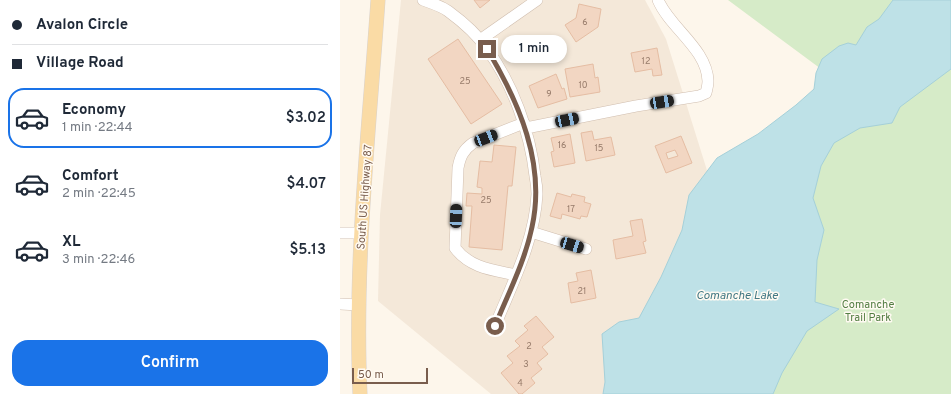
<!DOCTYPE html>
<meta charset="utf-8">
<style>
:root{--surface:#fff;--page:#f2f2f3;--text:#1f2937;--muted:#747a83;--line:#e0e1e3;--accent:#1a73e8}
body{margin:0;font-family:Overpass,sans-serif;background:var(--page);color:var(--text);height:100vh;display:flex;flex-direction:column;font-size:15px;white-space:nowrap}
*{box-sizing:border-box;margin:0}
p{font-size:13px;color:var(--muted)}
.icon{flex:none;width:22px;height:22px;fill:none;stroke:currentColor;stroke-width:2;stroke-linecap:round;stroke-linejoin:round}
.map{position:relative;flex:1;overflow:hidden}
.drawer{display:flex;flex-direction:column;background:var(--surface);width:340px}
.drawer>*{flex:none}
.guide{display:grid;align-content:center;height:88px;padding:0 12px;background:var(--surface)}
.scale{position:absolute;left:12px;bottom:10px;width:76px;box-sizing:border-box;padding-left:4px;border:2px solid #795d4d;border-top:0;font-size:11px;line-height:14px;white-space:nowrap;color:#795d4d;-webkit-text-stroke:3px #fffaf2;paint-order:stroke}
.end{position:absolute;width:18px;height:18px;margin:-9px;border:5px solid #795d4d;background:#fff;box-shadow:0 0 0 2px #fff}
.from{border-radius:50%}
.bubble{position:absolute;height:28px;border-radius:14px;background:var(--surface);box-shadow:0 2px 6px #0003;font-size:13px;font-weight:600;line-height:28px;text-align:center}
.car{position:absolute;width:12px;height:24px;margin:-12px -6px;border-radius:5px;box-shadow:0 0 3px 1px #0007;background:linear-gradient(#222 24%,#8ab4d8 0 40%,#222 0 76%,#8ab4d8 0 86%,#222 0)}
.guide b{display:flex;align-items:center;gap:14px;height:38px;font-size:15px}
.guide b+b{border-top:1px solid var(--line)}
.guide i{width:10px;height:10px;background:var(--text)}
ul{padding:0;list-style:none}
li{display:flex;align-items:center;gap:12px;height:60px;margin:0 8px 6px;padding:0 4px;border:2px solid transparent;border-radius:16px}
li div{flex:1}
li b{display:block;font-size:15px}
li em{font-style:normal;font-weight:600}
li.on{border-color:var(--accent)}
li>.icon{width:36px;height:36px;stroke-width:1.5}
.cta{display:flex;gap:8px;margin-top:auto;padding:8px 12px}
.cta a{flex:1;height:46px;border-radius:16px;background:var(--accent);color:#fff;font-size:16px;font-weight:600;line-height:46px;text-align:center}
main{display:flex;flex:1;min-height:0}
.map>svg:first-child{display:block}
.residential{fill:#f4e8d9}
.green{fill:#d6ebc8}
.water{fill:#bee1e7;stroke:#a5d0d9}
.building{fill:#f2d6c2;stroke:#e5bda3;fill-rule:evenodd}
.lines{fill:none;stroke-linecap:round;stroke-linejoin:round}
.minor-casing{stroke:#d0beaf;stroke-width:12}
.major-casing{stroke:#d9d2cd;stroke-width:15}
.minor{stroke:#fff;stroke-width:11}
.major{stroke:#fadba5;stroke-width:14}
.route{stroke:#795d4d;stroke-width:5}
.labels{text-anchor:middle;dominant-baseline:central;stroke-width:3;stroke-linejoin:round;paint-order:stroke}
.number-label{font-size:9px;fill:#977b6a}
.street-label{font-size:11px;fill:#795d4d;stroke:#fffaf2}
.park-label{font-size:11px;fill:#547e44;stroke:#fffaf2}
.water-label{font-size:12px;font-style:italic;fill:#437984;stroke:#fffaf2}
</style>
<main>
<section class="drawer">
<div class="guide">
<b><i class="from"></i>Avalon Circle</b>
<b><i></i>Village Road</b>
</div>
<ul>
<li class="on"><svg class="icon" aria-label="car" viewBox="0 0 24 24"><path d="M5 17H2v-5l4-1 3-4h7l3 4 3 1v5h-3M9 17h6M6 11h13"/><circle cx="7" cy="17" r="2"/><circle cx="17" cy="17" r="2"/></svg><div><b>Economy</b><p>1 min · 22:44</p></div><em>$3.02</em></li>
<li><svg class="icon" aria-label="car" viewBox="0 0 24 24"><path d="M5 17H2v-5l4-1 3-4h7l3 4 3 1v5h-3M9 17h6M6 11h13"/><circle cx="7" cy="17" r="2"/><circle cx="17" cy="17" r="2"/></svg><div><b>Comfort</b><p>2 min · 22:45</p></div><em>$4.07</em></li>
<li><svg class="icon" aria-label="car" viewBox="0 0 24 24"><path d="M5 17H2v-5l4-1 3-4h7l3 4 3 1v5h-3M9 17h6M6 11h13"/><circle cx="7" cy="17" r="2"/><circle cx="17" cy="17" r="2"/></svg><div><b>XL</b><p>3 min · 22:46</p></div><em>$5.13</em></li>
</ul>
<div class="cta"><a>Confirm</a></div>
</section>
<div class="map">
<svg width="611" height="394" viewBox="0 0 611 394">
<rect width="100%" height="100%" fill="#fdf6eb"/>
<path class="residential" d="M61 0H305L326 39 370 180 284 388 263 394H151L38 301 40 215Z"/>
<path class="green" d="M388 0H568L500 83Z
M611 54V394H414L480 141Z"/>
<path class="water" d="M553 0H611V69L560 107 552 123 520 128 494 143 481 166 473 198 484 230 477 260 475 302 499 309 467 331 442 373 433 394H263L265 382 262 334 279 322 299 318 321 277 342 230 349 195 377 158 418 134 456 105 474 89 476 73 482 59 499 46 508 43 516 45 527 27 539 19Z"/>
<path class="building" d="M134 0H150L140 8Z
M239 4 261 9 258 27 236 42 225 25 236 18Z
M118 39 162 104 131 124 88 59Z
M317 48 322 75 313 76 312 69 295 72 291 53Z
M253 64 255 78 258 77 260 92 230 97 225 69Z
M216 74 222 89 224 88 227 99 198 108 189 86Z
M252 131 254 140 271 137 275 155 246 161 241 133Z
M230 134 235 163 214 167 211 152 214 151 211 138Z
M341 136 352 163 326 173 315 146ZM335 150 338 156 328 159 326 153Z
M154 145 176 147 172 186H168L162 250 129 247 132 206H126L127 193 142 194V188L137 187 140 161 152 162Z
M217 193 231 197 232 194 245 197 244 202 251 204 247 217 241 216 240 219 222 214 221 219 210 216Z
M302 219 306 241 303 242 306 253 276 259 273 240 293 236 290 221Z
M251 270 256 298 231 303 228 283 238 281 236 273Z
M196 316 214 337 202 347 208 354 197 363 202 369 191 378 195 383 182 394H179L161 373 173 363 167 356 180 346 175 341 188 330 184 326Z"/>
<g class="lines">
<defs>
<path id="minor" d="M83 0C91 3 101 6 108 11 123 22 137 34 147 49 173 84 190 132 195 176 196 181 197 188 197 194 195 240 172 284 155 326
M140 40 197 0
M186 128 296 106 359 96 366 93C367 89 368 85 368 81 367 49 330 28 318 0
M191 232 246 249
M0 233H22
M176 275C153 270 130 268 115 248L118 168C120 157 123 150 133 143L184 123
M0 304 19 305"/>
<path id="major" d="M20 394C14 263 29 131 38 0"/>
</defs>
<use href="#minor" class="minor-casing"/>
<use href="#major" class="major-casing"/>
<use href="#minor" class="minor"/>
<use href="#major" class="major"/>
</g>
<g class="lines">
<path class="route" d="M147 49C179 102 206 164 192 227 185 261 168 294 155 326"/>
</g>
<g class="labels">
<g class="number-label">
<text x="245" y="22">6</text>
<text x="306" y="61">12</text>
<text x="125" y="81">25</text>
<text x="243" y="85">10</text>
<text x="209" y="94">9</text>
<text x="222" y="145">16</text>
<text x="259" y="148">15</text>
<text x="146" y="200">25</text>
<text x="231" y="209">17</text>
<text x="242" y="291">21</text>
<text x="189" y="346">2</text>
<text x="186" y="364">3</text>
<text x="180" y="383">4</text>
</g>
<g class="street-label">
<text transform="translate(25 197) rotate(-86)">South US Highway 87</text>
</g>
<g class="park-label">
<text x="528" y="305">Comanche<tspan x="528" dy="13">Trail Park</tspan></text>
</g>
<g class="water-label">
<text x="397" y="296">Comanche Lake</text>
</g>
</g>
</svg>
<div class="scale">50 m</div>
<i class="end from" style="left:155px;top:326px"></i>
<i class="end" style="left:147px;top:49px"></i>
<div class="bubble" style="left:161px;top:35px;width:66px">1 min</div>
<i class="car" style="left:322px;top:102px;rotate:81deg"></i>
<i class="car" style="left:227px;top:120px;rotate:78deg"></i>
<i class="car" style="left:146px;top:138px;rotate:69deg"></i>
<i class="car" style="left:116px;top:216px;rotate:2deg"></i>
<i class="car" style="left:232px;top:245px;rotate:107deg"></i>
</div>
</main>
